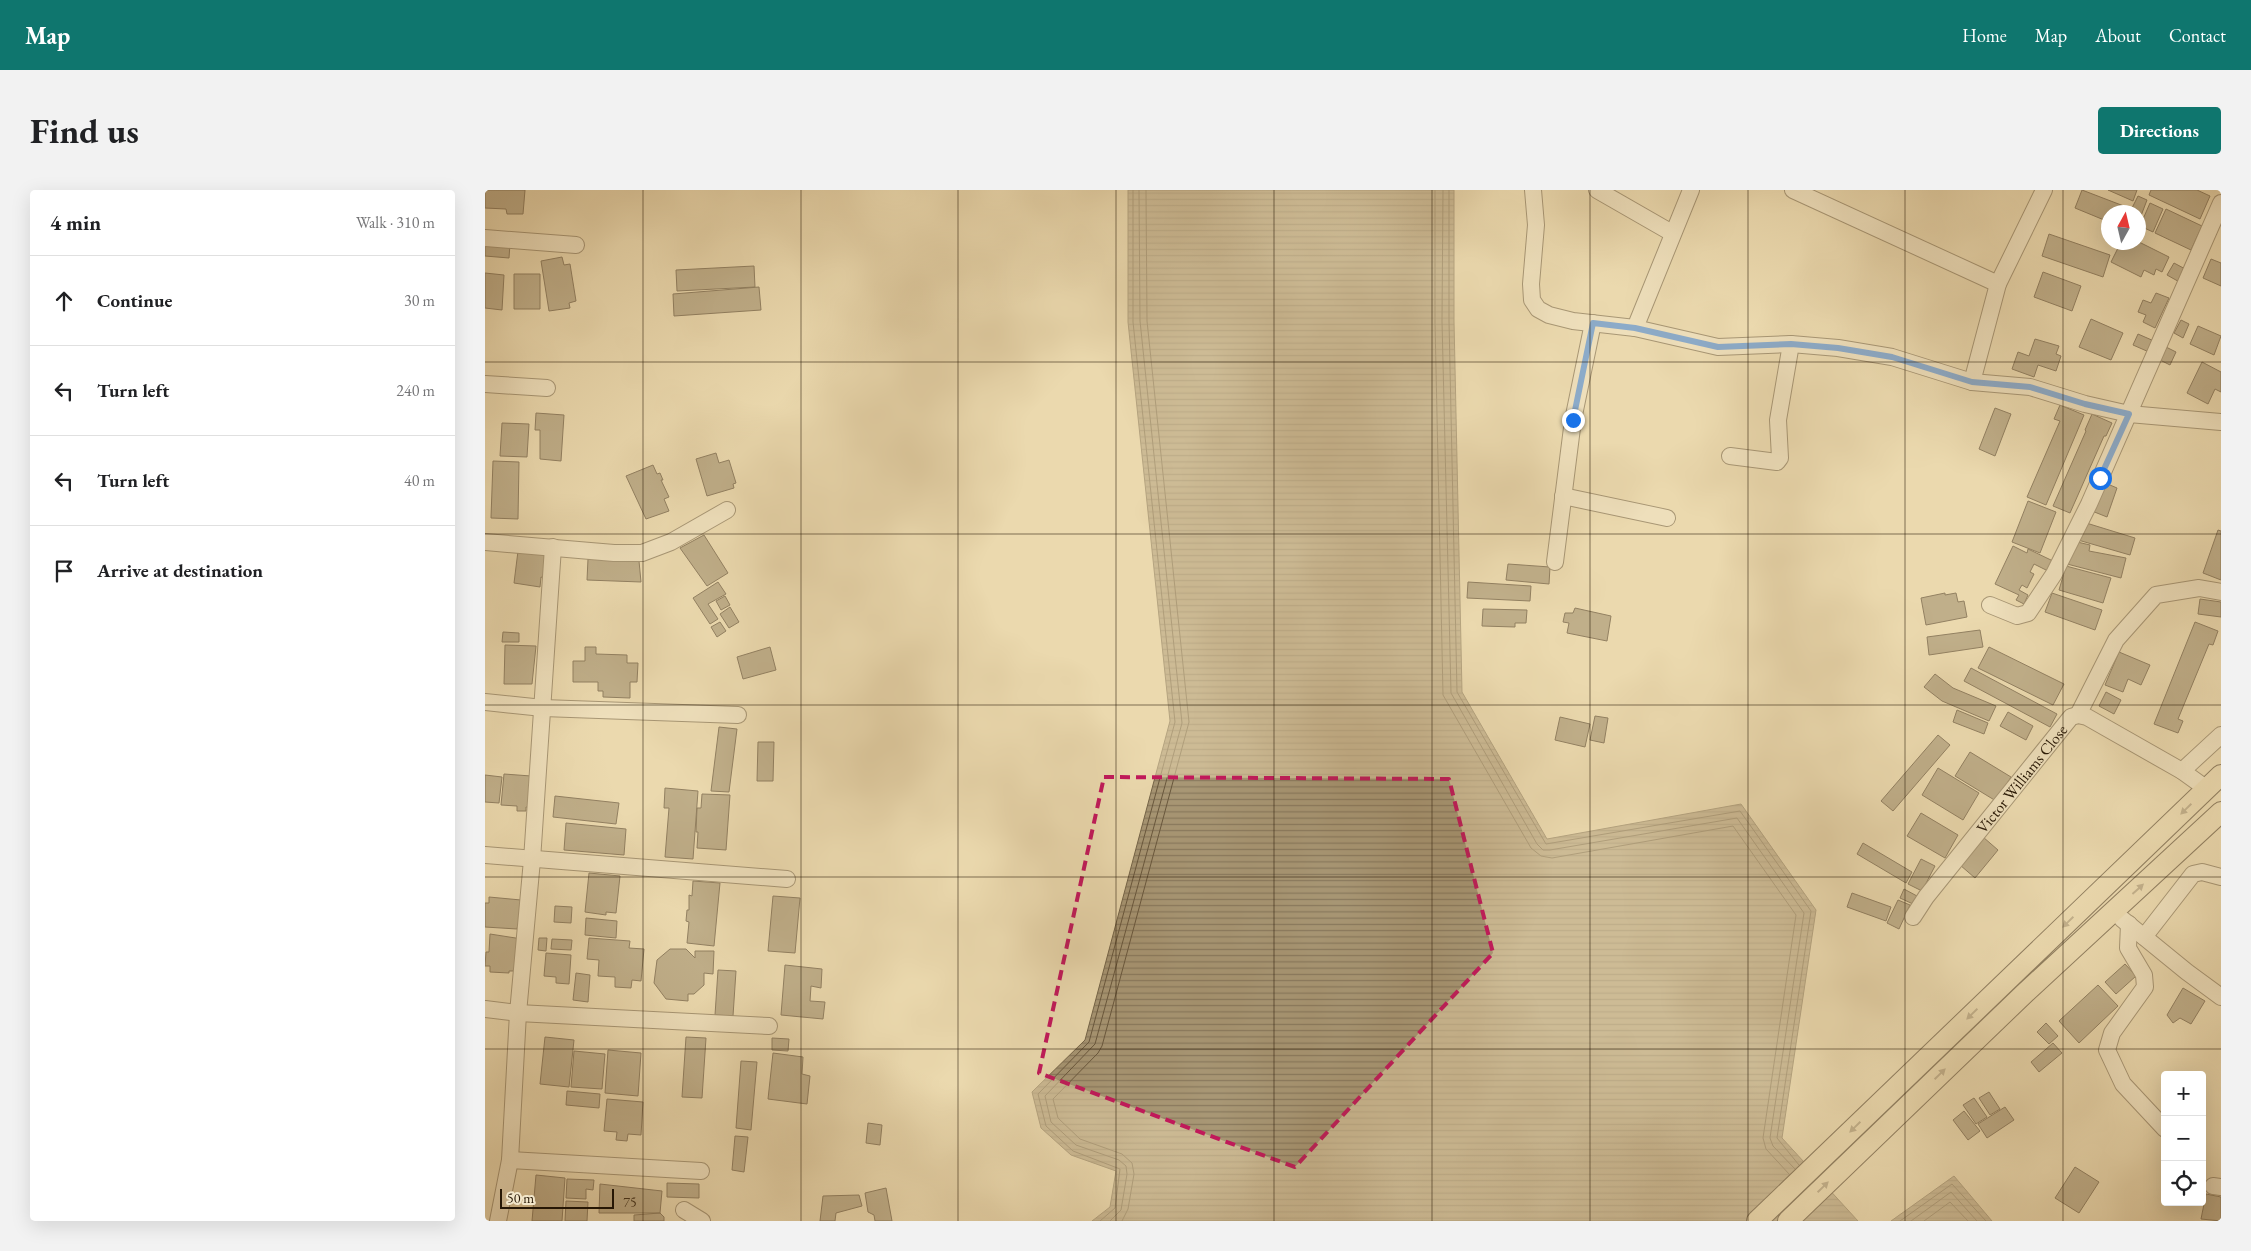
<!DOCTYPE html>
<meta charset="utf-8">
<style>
body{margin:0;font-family:"EB Garamond",serif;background:#f2f2f2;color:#202124}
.controls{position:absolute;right:15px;bottom:15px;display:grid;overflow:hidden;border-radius:5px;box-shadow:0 5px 20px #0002}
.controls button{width:45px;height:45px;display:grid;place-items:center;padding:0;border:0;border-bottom:1px solid #e0e0e0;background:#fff;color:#202124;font:25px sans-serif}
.compass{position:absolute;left:1616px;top:15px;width:45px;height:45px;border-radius:50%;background:#fff;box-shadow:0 5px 20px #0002;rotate:8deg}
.scale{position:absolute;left:15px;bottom:12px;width:114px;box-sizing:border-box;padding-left:5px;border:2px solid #271705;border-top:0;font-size:14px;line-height:18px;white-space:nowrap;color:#271705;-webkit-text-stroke:4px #f2e6ca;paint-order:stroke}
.stop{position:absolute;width:15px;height:15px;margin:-11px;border:4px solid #1a73e8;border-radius:50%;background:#fff}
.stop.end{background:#1a73e8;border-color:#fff;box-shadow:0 1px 5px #0008}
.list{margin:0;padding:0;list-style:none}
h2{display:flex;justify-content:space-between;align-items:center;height:65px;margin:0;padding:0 20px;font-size:21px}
h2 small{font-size:16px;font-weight:400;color:#757577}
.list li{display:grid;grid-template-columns:32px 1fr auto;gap:15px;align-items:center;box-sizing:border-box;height:90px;padding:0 20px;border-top:1px solid #e0e0e0}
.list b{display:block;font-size:19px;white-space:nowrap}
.list em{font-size:16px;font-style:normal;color:#757577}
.icon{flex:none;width:28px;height:28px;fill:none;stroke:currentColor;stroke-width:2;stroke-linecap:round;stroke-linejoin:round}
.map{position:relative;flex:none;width:1736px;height:1031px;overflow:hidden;border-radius:5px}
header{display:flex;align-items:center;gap:30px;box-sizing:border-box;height:70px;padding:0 25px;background:#0f766e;color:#fff}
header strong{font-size:24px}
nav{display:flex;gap:28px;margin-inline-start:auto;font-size:18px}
.intro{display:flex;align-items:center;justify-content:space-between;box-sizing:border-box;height:120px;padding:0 30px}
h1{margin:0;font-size:35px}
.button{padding:12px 22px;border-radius:5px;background:#0f766e;color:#fff;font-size:18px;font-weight:700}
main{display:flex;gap:30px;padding:0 30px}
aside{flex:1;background:#fff;border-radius:5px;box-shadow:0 5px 20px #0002}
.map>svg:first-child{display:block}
.water{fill:url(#water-rules);stroke:#746448}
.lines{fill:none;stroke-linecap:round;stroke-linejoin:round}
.shore{stroke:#68573d;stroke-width:1}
.building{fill:#8d7c5d;stroke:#271705}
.minor-casing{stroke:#58482f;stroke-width:18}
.major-casing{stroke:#271705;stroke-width:22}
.minor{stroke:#f2e6ca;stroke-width:16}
.major{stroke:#ebd9ae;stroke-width:20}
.oneway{fill:#938262}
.route{stroke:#1a73e8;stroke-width:6}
.marked{fill:none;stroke:#c2185b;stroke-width:4;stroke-dasharray:10 6;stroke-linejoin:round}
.grid{fill:none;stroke:#271705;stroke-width:1;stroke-opacity:0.55}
.labels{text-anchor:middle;stroke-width:4;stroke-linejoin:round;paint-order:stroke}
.number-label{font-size:14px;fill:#40301b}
.street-label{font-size:16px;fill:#271705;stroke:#f2e6ca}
</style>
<header>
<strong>Map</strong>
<nav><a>Home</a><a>Map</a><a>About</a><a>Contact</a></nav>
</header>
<div class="intro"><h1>Find us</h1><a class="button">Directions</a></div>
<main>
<aside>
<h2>4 min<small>Walk · 310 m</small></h2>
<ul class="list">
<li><svg class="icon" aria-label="ahead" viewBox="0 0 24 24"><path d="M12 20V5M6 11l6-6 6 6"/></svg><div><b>Continue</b></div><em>30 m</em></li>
<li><svg class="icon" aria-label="left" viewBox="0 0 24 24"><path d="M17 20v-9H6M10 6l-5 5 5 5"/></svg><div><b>Turn left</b></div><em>240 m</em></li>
<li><svg class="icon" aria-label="left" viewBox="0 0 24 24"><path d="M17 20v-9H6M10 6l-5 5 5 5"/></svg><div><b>Turn left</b></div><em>40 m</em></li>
<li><svg class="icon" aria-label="arrive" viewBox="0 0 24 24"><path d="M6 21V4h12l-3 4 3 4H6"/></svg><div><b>Arrive at destination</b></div></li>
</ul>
</aside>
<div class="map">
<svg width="1736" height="1031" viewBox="0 0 1736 1031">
<defs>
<pattern id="water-rules" width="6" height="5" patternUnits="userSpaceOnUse" patternTransform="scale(1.25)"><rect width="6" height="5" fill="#a89775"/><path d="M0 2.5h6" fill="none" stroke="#897a5e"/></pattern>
</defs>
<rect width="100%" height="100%" fill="#ebd9ae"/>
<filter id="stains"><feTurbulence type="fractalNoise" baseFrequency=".004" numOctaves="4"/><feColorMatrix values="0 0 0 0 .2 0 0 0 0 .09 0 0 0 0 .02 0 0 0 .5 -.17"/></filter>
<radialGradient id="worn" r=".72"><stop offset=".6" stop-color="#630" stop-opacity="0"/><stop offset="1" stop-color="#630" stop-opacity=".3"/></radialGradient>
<path class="water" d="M643,0H969V131L977,502L1062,649L1256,614L1331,720L1297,948L1373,1031H607L625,1017L631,981L586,965L556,938L547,902L600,850L685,531L643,132Z
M1469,986L1507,1031H1406Z"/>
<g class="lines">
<path class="shore" d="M950,0V132L958,505L1046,658L1056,666L1067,668L1248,636L1311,725L1278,948L1281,959L1304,984
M958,0L957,131L966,503L1052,654L1058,660H1065L1252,628L1319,723L1285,948L1288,956L1310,979
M964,0V131L972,502L1061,654L1255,621L1326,721L1292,948L1314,975
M615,1031L630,1018L635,979L588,961L561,936L553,904L604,852L690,532L648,132V0
M625,1031L636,1020L642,984L641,976L634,970L591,955L566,932L560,906L610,854L697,533L655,131L654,0
M637,1031L643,1019L649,984L647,973L637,964L595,949L573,928L568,909L613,863L617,856L704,532L662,131L661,0
M1415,1031L1467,994L1501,1031
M1426,1031L1466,1002L1492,1031
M1439,1031L1465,1012L1483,1031"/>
</g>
<path class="building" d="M0,0H40L38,24H22L21,19L0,18Z
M1597,0L1644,18L1642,22H1624V32L1590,18Z
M1623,0H1652L1648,11Z
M1666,0H1712L1725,6L1715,29L1664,5Z
M1653,6L1662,10L1654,31V22H1645Z
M1665,13L1678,19L1668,42L1655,36Z
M1681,19L1717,36L1706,60L1670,43Z
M1564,44L1625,65L1618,87L1557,66Z
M0,52L25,54L24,68L0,66Z
M1636,52H1654L1684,67L1677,82L1671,79L1669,85L1659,80L1656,87L1626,72Z
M77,67L79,75L85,74L91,111L84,113L85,118L64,121L56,71Z
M1726,69L1736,73V96L1718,88Z
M1689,73L1704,81L1698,94L1682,85Z
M269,76L270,97L192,101L191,80Z
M1558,82L1596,96L1587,121L1549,107Z
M0,83L19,85L17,120L0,118Z
M29,84H55V119H29Z
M274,97L276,120L189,126L188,104Z
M1671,103L1684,108L1670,138L1658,132L1661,125L1653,122L1658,110L1666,113Z
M1606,129L1638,143L1626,170L1594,157Z
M1696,130L1704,134L1698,148L1689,143Z
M1713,136L1736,146L1729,165L1705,154Z
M1653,144L1669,151L1664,162L1648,155Z
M1550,149L1574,156L1571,164L1576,166L1571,181L1553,175L1549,187L1527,179L1533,162L1544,166Z
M1681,157L1691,162L1685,175L1675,170Z
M1717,172L1736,182V202L1730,199L1723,214L1702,203Z
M1575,215L1599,225L1561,315L1542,307L1575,231L1569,229Z
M1510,218L1526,224L1510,266L1494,259Z
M51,223L79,225L76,271L55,269V240H50Z
M1607,224L1627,233L1621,246H1619L1585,323L1568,316L1601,241L1600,240Z
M17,233L44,234L42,267L15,266Z
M231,263L234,273L244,270L251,293L248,294L249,298L222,306L211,269Z
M8,271L34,272L33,329L6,328Z
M168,275L172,284L175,283L178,290H176L184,307L179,309L184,321L161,329L141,286Z
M1618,292L1632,298L1622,327L1607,321Z
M1543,311L1571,322L1555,363L1527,352Z
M1598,332L1650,348L1645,365L1593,350Z
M1733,340L1736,341V390L1718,383Z
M219,345L243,383L222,396L195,358Z
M1588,351L1605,355L1604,361L1641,368L1636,388L1582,374Z
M1528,356L1542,363L1543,359L1568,371L1563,381L1549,374L1545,382L1549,384L1542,398L1537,395L1534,400L1543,405L1539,414L1531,410L1534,405L1510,394Z
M33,361L60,364L59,388L56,387L55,397L29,393Z
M103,369L154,371L156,392L102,390Z
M1023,374L1065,377L1064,394L1021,390Z
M1581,376L1626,388L1618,413L1574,400Z
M233,392L241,404L223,414L233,429L225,434L208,408Z
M983,392L1046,396L1045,411L982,408Z
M1460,403V405L1471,403L1473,412L1479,411L1482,427L1441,435L1436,408Z
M1567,403L1617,420L1610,440L1560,422Z
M240,406L245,415L236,420L231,411Z
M1715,409L1736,412V427L1713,424Z
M245,417L254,432L244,438L235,424Z
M1090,418L1126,426L1122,451L1082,443L1084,433L1078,432L1080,423H1088Z
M998,419L1042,420L1041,433H1030V437L997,436Z
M235,432L241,441L232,447L226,437Z
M1710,432L1733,441L1728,455L1724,454L1693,529L1698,531L1693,543L1669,534Z
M1495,440L1498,457L1444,465L1442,447Z
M18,442L34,443V452H17Z
M20,455L51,456L47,494H19Z
M100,457H111V464L142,465V473H153L152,492H145V508L118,507V501H113V492H88V471H100Z
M285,457L291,480L258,489L252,467Z
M1504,457L1579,494L1568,515L1493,478Z
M1634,462L1665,475L1656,495L1643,489L1638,502L1620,495Z
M1486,478L1572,524L1565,537L1479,491Z
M1450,484L1468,498L1511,516L1504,531L1457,511L1439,497Z
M1621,502L1636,510L1629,524L1614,516Z
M1472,520L1503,533L1499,544L1468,532Z
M1523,522L1548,536L1541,550L1515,536Z
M1110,526L1123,528L1119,553L1105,550Z
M1075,527L1105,534L1100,557L1070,550Z
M234,537L252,539L244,602L226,601Z
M1453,545L1465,555L1408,621L1396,611Z
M273,552H289L288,591H272Z
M1485,562L1526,587L1511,611L1470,586Z
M1453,578L1494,603L1478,630L1437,605Z
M19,584L46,586L47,618L41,617V621H32V616L16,615Z
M0,585L17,587L14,613L0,612Z
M180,598L213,601L208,669L180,667L184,618H179Z
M217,604L245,605L241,660L212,658L213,642H211L212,618H216Z
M70,606L134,613L131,634L68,627Z
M1436,623L1473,645L1460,668L1422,646Z
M81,633L141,639L139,665L79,660Z
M1498,647L1513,660L1490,688L1475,675Z
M1378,653L1427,682L1421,693L1372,664Z
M1436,669L1450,676L1437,701L1423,694Z
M104,683L135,686L131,723L121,722V725L100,722Z
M208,691L235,693L229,756L202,753L204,732L201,731L202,720H204V705L207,706Z
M1419,699L1432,706L1428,714L1415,708Z
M1367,703L1406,717L1401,731L1362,717Z
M288,706L315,708L310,763L283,761Z
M4,707L36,710L38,734H33L32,739L0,737V713H4Z
M1413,710L1425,715L1414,739L1402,733Z
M70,716L87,717L86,733L69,732Z
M101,728L132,731L131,748L100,745Z
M5,744L37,749L31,781H24V783L5,782V776H0L1,762H4Z
M54,748H62L61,761L53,760Z
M104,748L145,751L144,758L159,759L156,791L147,790L146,798L130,797V787L113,786L114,770L102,769Z
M67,749L87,750L86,760L66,759Z
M185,759H201L210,768V761H229L228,784L219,783V795L209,804H203V811L181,809L169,793L172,770Z
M61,763L86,765L84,794L71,793V787L59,786Z
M1640,774L1651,786L1631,804L1620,792Z
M300,775L337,779L336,798L326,796L325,811L340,812L338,829L296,825Z
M233,780L251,781L248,826L230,825Z
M91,783L105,785L103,812L88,810Z
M1613,795L1633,816L1594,853L1574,831Z
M1698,798L1720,811L1706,834L1695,828L1688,833L1682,825Z
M1561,833L1573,846L1564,854L1552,842Z
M60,847L89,850L84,897L55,894Z
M201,847L221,848L217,908L197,907Z
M287,848L304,849L303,861L287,860Z
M1568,853L1577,863L1554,882L1546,872Z
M123,860L156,863L153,906L120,903Z
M89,861L120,864L117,899L86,897Z
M288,863L318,867L317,884L325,886L322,914L283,909Z
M256,871L272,872L266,940L251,938Z
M82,901L115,904L114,918L81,915Z
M1504,902L1515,919L1505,925L1494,908Z
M1489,908L1502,927L1491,934L1478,915Z
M122,909L158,912L156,945L143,944L142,951L131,950L132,942L119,941Z
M1520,917L1529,930L1502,948L1493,934Z
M1479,921L1495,941L1483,950L1468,930Z
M383,933L397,935L395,955L381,953Z
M250,946L263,947L259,982L247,980Z
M1590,977L1614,992L1594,1023L1570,1008Z
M51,985L80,988L77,1031H47Z
M82,989L109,990L108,1000L101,999V1009L81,1008Z
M182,993L214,994V1008L182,1007Z
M115,994L177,1001L175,1023H114Z
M401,998L407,1031H390L389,1025L383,1022L380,1003Z
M1721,1004L1736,1007V1031L1716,1029Z
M374,1005L377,1016L351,1023L350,1031H335L338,1006Z
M81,1011L103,1012L102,1031H80Z
M175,1023L179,1027V1031H149V1025Z"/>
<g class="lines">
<defs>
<g id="minor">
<path d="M1048,0L1051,35L1046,94L1047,110L1053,119L1064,125L1088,131L1150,138L1233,157L1306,154L1353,158L1407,167L1487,192L1545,197L1600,214L1644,224L1736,232"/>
<path d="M1112,0L1187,43"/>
<path d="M1308,0L1513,94"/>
<path d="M0,48L91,55"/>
<path d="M1150,138L1206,0"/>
<path d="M1487,192L1513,94L1559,0"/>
<path d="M0,194L62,198"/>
<path d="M1245,266L1292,272L1295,268L1293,230L1306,154"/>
<path d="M1078,306L1182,328"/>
<path d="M0,352L129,363H157L186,352L242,320"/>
<path d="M1070,372L1088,230L1108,133"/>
<path d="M1505,415L1532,426L1543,423L1569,384L1604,314L1736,13"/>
<path d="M0,512L58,518L253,525"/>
<path d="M1593,525L1631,450L1671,405L1714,398L1736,402"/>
<path d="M1697,581L1736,545"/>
<path d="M0,665L302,689"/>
<path id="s1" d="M1428,727L1441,707L1586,527L1593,525L1602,527L1697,581L1722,599"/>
<path d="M1637,729L1702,782L1736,807"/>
<path d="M1644,734L1643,758L1659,785L1660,797L1627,843L1622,860L1638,894L1680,939"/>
<path d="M1659,747L1708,684L1717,682L1736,687"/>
<path d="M0,819L33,823L284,836"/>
<path d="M25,970L216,981"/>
<path d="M1728,996L1736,997"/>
<path d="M199,1020L217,1031"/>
<path d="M13,1031L25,970L33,823L47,670L68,357"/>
</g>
<path id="major" d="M1272,1031L1736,585
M1303,1031L1540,803L1736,622"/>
</defs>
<use href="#minor" class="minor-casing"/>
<use href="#major" class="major-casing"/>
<use href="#minor" class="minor"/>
<use href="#major" class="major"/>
</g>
<defs><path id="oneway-solid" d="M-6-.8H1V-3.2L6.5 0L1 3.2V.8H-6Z" transform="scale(1.25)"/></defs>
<g class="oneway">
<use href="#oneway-solid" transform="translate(1701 619) rotate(136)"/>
<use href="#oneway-solid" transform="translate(1653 699) rotate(-42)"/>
<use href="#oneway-solid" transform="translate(1583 732) rotate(136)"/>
<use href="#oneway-solid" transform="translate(1487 824) rotate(136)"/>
<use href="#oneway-solid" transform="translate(1455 884) rotate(-44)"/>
<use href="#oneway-solid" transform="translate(1370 937) rotate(136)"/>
<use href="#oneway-solid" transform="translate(1338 997) rotate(-44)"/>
</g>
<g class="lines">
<path class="route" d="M1088,230L1108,133L1150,138L1233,157L1306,154L1353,158L1407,167L1487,192L1545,197L1600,214L1644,224L1615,288"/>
</g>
<path d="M0 0H1736V1031H0ZM619,587L964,589L1008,763L810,977L554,883Z" fill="#ebd9ae" fill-opacity=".55" fill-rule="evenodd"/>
<path class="marked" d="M619,587L964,589L1008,763L810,977L554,883Z"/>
<path class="grid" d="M158,0V1031M316,0V1031M473,0V1031M631,0V1031M789,0V1031M947,0V1031M1105,0V1031M1263,0V1031M1420,0V1031M1578,0V1031M0,172H1736M0,344H1736M0,515H1736M0,687H1736M0,859H1736"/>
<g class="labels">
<g class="number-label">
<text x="145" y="1017">75</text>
</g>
<g class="street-label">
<text dy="6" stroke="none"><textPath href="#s1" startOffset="176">Victor Williams Close</textPath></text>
</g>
</g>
<rect width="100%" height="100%" filter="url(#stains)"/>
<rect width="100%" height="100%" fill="url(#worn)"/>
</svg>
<div class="controls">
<button>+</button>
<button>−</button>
<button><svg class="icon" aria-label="locate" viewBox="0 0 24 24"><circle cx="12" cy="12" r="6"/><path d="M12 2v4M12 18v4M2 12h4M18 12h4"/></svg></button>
</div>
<svg class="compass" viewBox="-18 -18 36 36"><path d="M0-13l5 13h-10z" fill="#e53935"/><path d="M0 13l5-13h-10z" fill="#757577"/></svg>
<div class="scale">50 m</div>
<div class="stop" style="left:1615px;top:288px"></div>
<div class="stop end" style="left:1088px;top:230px"></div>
</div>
</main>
